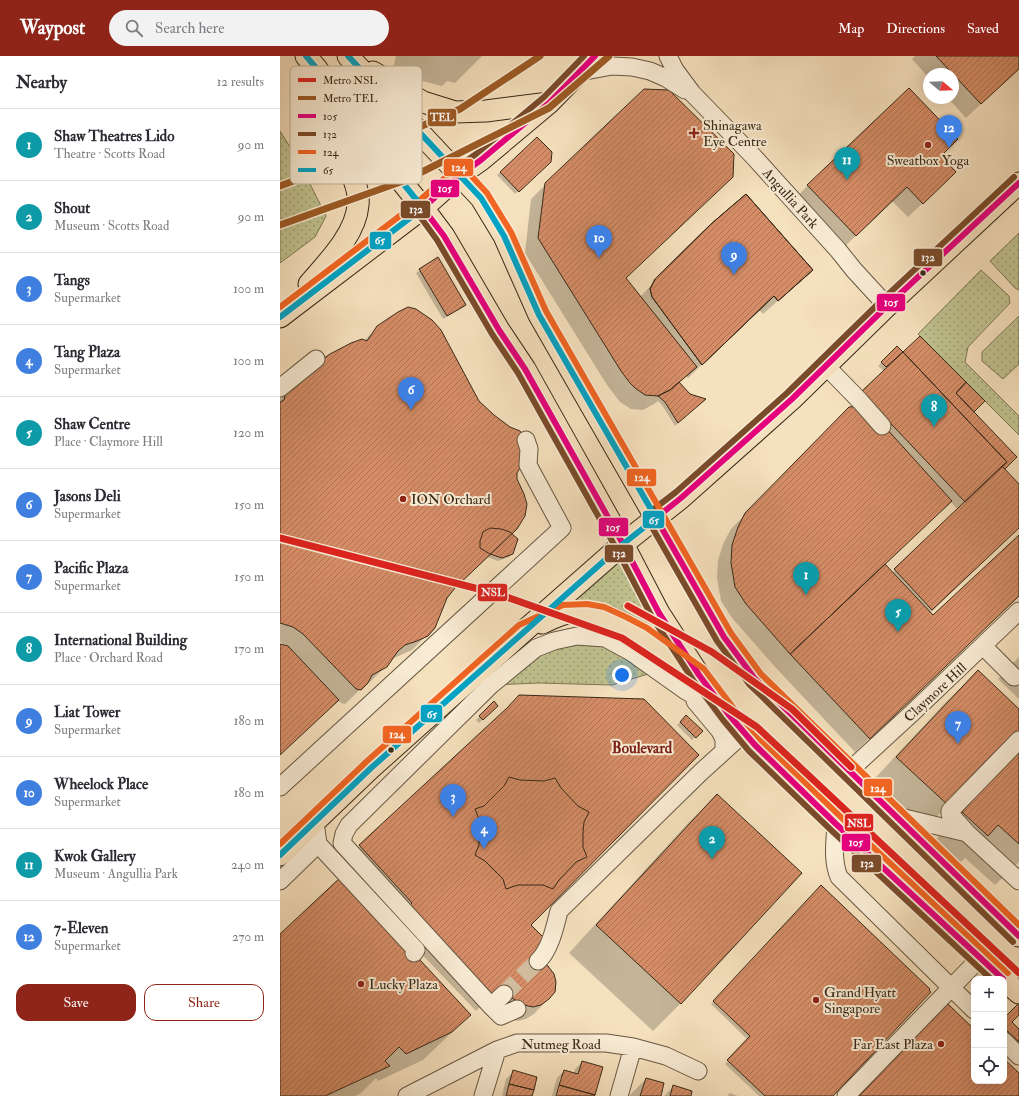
<!DOCTYPE html>
<meta charset="utf-8">
<style>
body{margin:0;font-family:"IM FELL Double Pica",serif;background:#f2f2f3;color:#2b2b33}
.controls{position:absolute;right:12px;bottom:12px;display:grid;overflow:hidden;border-radius:8px;box-shadow:0 4px 16px #0002}
.controls button{width:36px;height:36px;display:grid;place-items:center;padding:0;border:0;border-bottom:1px solid #e1e1e2;background:#fff;color:#2b2b33;font:20px sans-serif}
.compass{position:absolute;left:643px;top:12px;width:36px;height:36px;border-radius:50%;background:#fff;box-shadow:0 4px 16px #0002;rotate:109deg}
.you{position:absolute;left:342px;top:619px;width:14px;height:14px;margin:-10px;border:3px solid #fff;border-radius:50%;background:#1a73e8;box-shadow:0 0 0 6px #1a73e833}
.badge{display:grid;place-items:center;width:26px;height:26px;border-radius:50%;background:#8f2418;color:#fff;font-size:13px;font-weight:700}
.pin{position:absolute;translate:-50% -33px;filter:drop-shadow(0 1px 2px #0008)}
.pin::after{content:'';position:absolute;top:21px;width:14px;height:12px;background:inherit;clip-path:polygon(0 0,100% 0,50% 100%)}
.list{margin:0;padding:0;list-style:none}
h2{display:flex;justify-content:space-between;align-items:center;height:52px;margin:0;padding:0 16px;font-size:17px}
h2 small{font-size:13px;font-weight:400;color:#7c7c81}
.list li{display:grid;grid-template-columns:26px 1fr auto;gap:12px;align-items:center;box-sizing:border-box;height:72px;padding:0 16px;border-top:1px solid #e1e1e2}
.list b{display:block;font-size:15px;white-space:nowrap}
.list p{margin:0;font-size:13px;white-space:nowrap;color:#7c7c81}
.list em{font-size:13px;font-style:normal;color:#7c7c81}
.actions{display:flex;gap:8px;padding:12px 16px}
.actions a{flex:1;padding:9px 0;border:1px solid #8f2418;border-radius:12px;text-align:center;font-size:14px;color:#8f2418}
.actions .main{background:#8f2418;color:#fff}
.icon{flex:none;width:22px;height:22px;fill:none;stroke:currentColor;stroke-width:2;stroke-linecap:round;stroke-linejoin:round}
.map{position:relative;flex:none;width:739px;height:1040px;overflow:hidden}
header{display:flex;align-items:center;gap:24px;box-sizing:border-box;height:56px;padding:0 20px;background:#8f2418;color:#fff}
header strong{font-size:19px}
nav{display:flex;gap:22px;margin-inline-start:auto;font-size:14px}
.search{width:280px;height:36px;background:#f2f2f3;display:flex;align-items:center;gap:10px;box-sizing:border-box;padding:0 14px;border-radius:22px;color:#7c7c81;font-size:15px}
main{display:flex}
aside{flex:1;background:#fff}
.map>svg:first-child{display:block}
.grass{fill:url(#grass-dots);stroke:#7c7654}
.shadow{fill:#0003;fill-rule:evenodd}
.building{fill:url(#building-hatch);stroke:#372918}
.lines{fill:none;stroke-linecap:round;stroke-linejoin:round}
.minor-tunnel{stroke:#d0bc9d;stroke-width:17;stroke-dasharray:17 8;stroke-linecap:butt}
.minor-casing{stroke:#675742;stroke-width:19}
.major-casing{stroke:#372918;stroke-width:23}
.minor{stroke:#f9ecd5;stroke-width:17}
.major{stroke:#f6e1be;stroke-width:21}
.bus-1-casing{stroke:#f9ecd5;stroke-width:9}
.bus-2-casing{stroke:#f9ecd5;stroke-width:9}
.bus-3-casing{stroke:#f9ecd5;stroke-width:9}
.bus-4-casing{stroke:#f9ecd5;stroke-width:9}
.bus-1{stroke:#e5007d;stroke-width:6}
.bus-2{stroke:#7a4b2a;stroke-width:6}
.bus-3{stroke:#f26522;stroke-width:6}
.bus-4{stroke:#03a3c5;stroke-width:6}
.metro-1-casing{stroke:#f9ecd5;stroke-width:10}
.metro-2-casing{stroke:#f9ecd5;stroke-width:10}
.metro-1{stroke:#dc241f;stroke-width:7}
.metro-2{stroke:#9d5b25;stroke-width:7}
.poi-dot{fill:#8f2418;stroke:#f9ecd5;stroke-width:1.5}
.bus-dot{fill:#372918;stroke:#f9ecd5;stroke-width:1.5}
.labels{text-anchor:middle;stroke-width:4;stroke-linejoin:round;paint-order:stroke}
.poi-label{font-size:14px;fill:#372918;stroke:#f9ecd5;text-anchor:start}
.street-label{font-size:14px;fill:#372918;stroke:#f9ecd5}
.neighbourhood-label{font-size:15px;font-weight:bold;fill:#7a1f14;stroke:#f9ecd5}
.key{fill:#f9ecd5;stroke:#bfb29c;stroke-width:1}
.key-label{font-size:11px;fill:#372918}
.line-badge{stroke:#f9ecd5;stroke-width:1.5}
.badge-label{font-size:11px;text-anchor:middle;font-weight:bold;fill:#fff}
</style>
<header>
<strong>Waypost</strong>
<div class="search"><svg class="icon" aria-label="search" viewBox="0 0 24 24"><circle cx="10" cy="10" r="6"/><path d="M15 15l6 6"/></svg>Search here</div>
<nav><a>Map</a><a>Directions</a><a>Saved</a></nav>
</header>
<main>
<aside>
<h2>Nearby<small>12 results</small></h2>
<ul class="list">
<li><span class="badge" style="background:#0f9aa8">1</span><div><b>Shaw Theatres Lido</b><p>Theatre · Scotts Road</p></div><em>90 m</em></li>
<li><span class="badge" style="background:#0f9aa8">2</span><div><b>Shout</b><p>Museum · Scotts Road</p></div><em>90 m</em></li>
<li><span class="badge" style="background:#3f7fe0">3</span><div><b>Tangs</b><p>Supermarket</p></div><em>100 m</em></li>
<li><span class="badge" style="background:#3f7fe0">4</span><div><b>Tang Plaza</b><p>Supermarket</p></div><em>100 m</em></li>
<li><span class="badge" style="background:#0f9aa8">5</span><div><b>Shaw Centre</b><p>Place · Claymore Hill</p></div><em>120 m</em></li>
<li><span class="badge" style="background:#3f7fe0">6</span><div><b>Jasons Deli</b><p>Supermarket</p></div><em>150 m</em></li>
<li><span class="badge" style="background:#3f7fe0">7</span><div><b>Pacific Plaza</b><p>Supermarket</p></div><em>150 m</em></li>
<li><span class="badge" style="background:#0f9aa8">8</span><div><b>International Building</b><p>Place · Orchard Road</p></div><em>170 m</em></li>
<li><span class="badge" style="background:#3f7fe0">9</span><div><b>Liat Tower</b><p>Supermarket</p></div><em>180 m</em></li>
<li><span class="badge" style="background:#3f7fe0">10</span><div><b>Wheelock Place</b><p>Supermarket</p></div><em>180 m</em></li>
<li><span class="badge" style="background:#0f9aa8">11</span><div><b>Kwok Gallery</b><p>Museum · Angullia Park</p></div><em>240 m</em></li>
<li><span class="badge" style="background:#3f7fe0">12</span><div><b>7-Eleven</b><p>Supermarket</p></div><em>270 m</em></li>
</ul>
<div class="actions"><a class="main">Save</a><a>Share</a></div>
</aside>
<div class="map">
<svg width="739" height="1040" viewBox="0 0 739 1040">
<defs>
<pattern id="grass-dots" width="8" height="8" patternUnits="userSpaceOnUse"><rect width="8" height="8" fill="#c0c28f"/><path d="M2 2h.1M6 6h.1" fill="none" stroke="#9d9e74" stroke-width="1.8" stroke-linecap="round"/></pattern>
<pattern id="building-hatch" width="6" height="6" patternUnits="userSpaceOnUse"><rect width="6" height="6" fill="#d58d67"/><path d="M-1 1l2-2M0 6l6-6M5 7l2-2" fill="none" stroke="#ae7354"/></pattern>
</defs>
<rect width="100%" height="100%" fill="#f6e1be"/>
<filter id="stains"><feTurbulence type="fractalNoise" baseFrequency=".005" numOctaves="4"/><feColorMatrix values="0 0 0 0 .2 0 0 0 0 .09 0 0 0 0 .02 0 0 0 .5 -.17"/></filter>
<radialGradient id="worn" r=".72"><stop offset=".6" stop-color="#630" stop-opacity="0"/><stop offset="1" stop-color="#630" stop-opacity=".3"/></radialGradient>
<path class="grass" d="M0,75L17,102L46,160L35,181L0,207Z
M739,177V234L735,232L710,205Z
M701,214L729,240L730,247L688,291L685,306L739,360V379L638,278Z
M739,260V308L723,323L702,305V296Z
M343,488L419,619L323,559L244,575Z
M325,582L378,615L332,629L259,627L211,629L256,592Z"/>
<path class="shadow" d="M116,0H202L175,27L167,25L162,30L122,20L123,14L113,12Z
M635,0H739V12L686,62L668,42H673V18H649V22L632,3Z
M257,83L267,109L235,138L217,119Z
M659,100L660,131L628,161L612,145L561,194L514,144L528,129Z
M452,121L345,222L360,241L376,224L531,214L517,228L483,258L479,254L408,322L406,320L399,327L410,339L424,343L395,370L382,349L378,345L374,348L363,354L351,353L340,346L327,329L245,197L251,143L266,128Z
M140,214L185,249L182,252L163,263L136,217Z
M98,271L236,416L231,477L232,498L229,501L218,505L207,501L173,533L166,542L147,579L132,594L121,599L111,603L106,610L91,625L86,628L65,648L61,647L58,644L0,699V589L7,591L0,586V342L14,328L84,285Z
M617,291L692,356L735,401L723,413L739,429V472L650,557L653,560L739,480V540L575,696L496,612L452,562L441,545L437,522L438,504L444,486L451,473L555,366L581,350L604,315L598,310ZM670,445L678,454L612,517L604,508Z
M739,601V643L718,623Z
M698,615L739,654V674L668,749L635,783L584,734L664,648Z
M214,647L217,650L199,667L196,664Z
M406,660L421,675L412,684L397,669Z
M219,662L250,869L268,943L254,958L246,963L238,965L229,963L203,948L196,955L113,868L119,862L65,804Z
M739,693V806L715,829L685,802L674,812L650,790Z
M437,739L401,947L373,975L289,897L409,766Z
M541,830L552,1040H479L445,1008L468,984L431,948Z
M0,879L190,959L143,1004L98,1025L96,1022L81,1037L75,1040H0Z
M739,947V958L731,966L739,974V1007L724,993V963Z
M302,1006L313,1040H277L282,1022H280L275,1040H272L277,1022L284,1015L294,1017L295,1013Z
M233,1016L251,1040H222L226,1023Z
M366,1023L380,1040H349Z
M393,1031L410,1040H384Z
M450,1037L458,1040H447Z"/>
<path class="building" d="M656,0H739V13L701,48Z
M629,32L678,83L661,100L676,116L643,148L627,131L576,180L527,129Z
M364,33L389,34L454,98L453,121L346,222L417,311L390,334L378,340L365,339L355,332L350,327L341,315L258,182L265,127Z
M257,81L272,96L271,106L239,136L220,116Z
M466,138L533,214L498,245L494,240L422,309L372,241L370,233L375,223L431,168Z
M466,138L533,214L498,245L494,240L422,309L372,241L370,233L375,223L431,168Z
M158,201L186,249L167,260L139,213Z
M128,251L136,253L152,264L161,274L199,345L214,359L230,371L240,375L246,384L240,412L237,417V423L244,438L247,448L245,460L237,473L175,532L167,542L155,572L148,580L137,585L125,589L118,595L107,611L92,619L88,627L81,634L76,633L23,578L13,571L0,567V346L4,344L5,339L14,327L27,314L50,298L71,287L82,283L87,285L97,270L118,256Z
M640,280L686,326L676,337L737,401L725,413L722,410L727,406L623,296Z
M617,290L623,296L606,311L601,306Z
M623,296L727,406L685,446L581,336Z
M399,326L410,338L426,343L398,367L385,346L378,340L390,334Z
M686,326L705,345L694,356L676,337Z
M579,350L605,371L672,445L510,598L466,548L455,531L451,507L452,489L458,471L465,457L569,351Z
M722,410L739,428V472L652,554L614,513Z
M210,472L221,473L230,476L238,483L233,498L222,502L210,498L200,492V485L203,476Z
M739,479V540L590,683L510,598L605,508L653,559Z
M0,588L8,590L59,644L0,699Z
M698,614L739,653V675L669,750L616,701Z
M239,639L364,643L419,699L251,869L268,886L261,905L268,910L274,918L276,926L275,936L269,943L261,949L253,951L244,949L218,934L211,941L126,853L132,847L79,789L227,652Z
M214,645L218,650L203,664L199,660Z
M406,659L423,675L416,682L400,666Z
M739,694V788L718,769L708,780L682,756Z
M229,721L240,724L264,725L275,722L281,732L298,750L309,756L304,766L303,776V791L307,801L296,806L279,824L273,833L263,829H238L226,833L223,823L205,805L195,799L199,789V763L195,753L204,750L224,730Z
M437,738L522,817L401,948L316,869Z
M62,820L191,959L172,976L126,998L119,991L105,1005L110,1010L45,1040H0V878Z
M541,829L650,933L649,934L651,936L553,1040H485L447,1004L470,980L433,945Z
M739,947V959L732,966L739,973V986L724,972V962Z
M668,948L694,973V1025H724V1003L739,1017V1040H579Z
M302,1005L323,1011L315,1039L279,1029L284,1014L298,1018Z
M233,1014L257,1021L254,1034L229,1028Z
M366,1022L384,1027L381,1040H360Z
M229,1028L254,1034L252,1040H226Z
M279,1029L315,1039L314,1040H276Z
M393,1029L412,1035L411,1040H390Z"/>
<g class="lines">
<path class="minor-tunnel" d="M224,938L258,905"/>
<defs>
<path id="minor" d="M388,0L395,14L412,37L473,100L558,194L574,214L607,250
M300,12V16L332,10L352,11L370,15L386,22L405,34
M546,310L580,345L602,370
M0,332L36,303
M703,590L734,621
M415,645L440,675L444,683V694
M569,715L631,658L739,555
M0,731L282,472L248,409L249,393L246,384
M616,760L687,777L739,825
M35,766L38,788L136,894L134,897
M556,768C555,786 552,804 559,821L694,954
M687,777L670,758V755L739,684
M0,825L38,788
M258,905C270,894 275,871 279,855L420,717L464,677
M211,950L224,938
M237,953L221,960L211,950L62,787L64,778L69,769L211,629L256,592L274,585L297,580L325,582L351,596L406,635L447,658
M724,985L739,1000
M127,1040L217,994L237,987H326L353,991L386,1000L418,1015
M203,1040L217,994
M339,1040L353,991
M566,1040L700,902"/>
<path id="major" d="M26,0L37,13L78,77L118,121L143,152L164,180L219,274L245,313L343,488L379,557L419,619L449,659L475,689L556,768L723,923
M68,0L201,142L224,180L259,259L444,581L475,623L739,880
M93,16L143,46L175,56L206,55L269,47
M29,228C47,207 76,178 78,149C79,140 77,132 74,124L39,64L35,48L37,13
M0,261L143,152L180,119L201,104L269,47L315,0
M262,567C269,564 276,560 284,558C288,556 292,557 296,556C336,553 380,591 410,613
M0,799L91,712L244,575L343,488L401,442L512,343L607,250L739,127
M724,924L739,937"/>
</defs>
<use href="#minor" class="minor-casing"/>
<use href="#major" class="major-casing"/>
<use href="#minor" class="minor"/>
<use href="#major" class="major"/>
<defs>
<path id="bus-1" d="M315,0L269,47L201,104L180,119L143,152L164,180L219,274L245,313L343,488L379,557L419,619L449,659L475,689L556,768L723,923
M739,127L607,250L512,343L401,442L376,462L444,581L475,623L739,880"/>
<path id="bus-2" d="M304,0L264,41L196,98L175,113L138,146L135,151L136,155L157,184L212,278L238,317L336,492L372,561L413,624L443,664L469,695L551,774L711,923
M733,886L469,628L437,585L369,466L368,461L370,456L396,436L507,337L602,244L734,121"/>
<path id="bus-3" d="M0,251L138,146L175,113L180,111L185,113L207,137L231,176L266,255L451,577L481,618L739,869
M0,788L86,706L239,569L283,549L307,548L324,551L346,561L367,572L424,613L455,654L481,684L562,762L728,917"/>
<path id="bus-4" d="M0,261L143,152L118,121L78,77L37,13L26,0
M0,799L91,712L343,488L376,462L259,259L224,180L201,142L68,0"/>
</defs>
<use href="#bus-1" class="bus-1-casing"/>
<use href="#bus-2" class="bus-2-casing"/>
<use href="#bus-3" class="bus-3-casing"/>
<use href="#bus-4" class="bus-4-casing"/>
<use href="#bus-1" class="bus-1"/>
<use href="#bus-2" class="bus-2"/>
<use href="#bus-3" class="bus-3"/>
<use href="#bus-4" class="bus-4"/>
<defs>
<path id="metro-1" d="M0,482L218,538L342,582L477,671L739,917
M348,550L432,596L512,653L571,711"/>
<path id="metro-2" d="M0,130L43,114L180,53L260,0
M0,169L126,124L269,52L329,0"/>
</defs>
<use href="#metro-1" class="metro-1-casing"/>
<use href="#metro-2" class="metro-2-casing"/>
<use href="#metro-1" class="metro-1"/>
<use href="#metro-2" class="metro-2"/>
</g>
<g class="poi-dot">
<path d="M412 71h4v4h4v4h-4v4h-4v-4h-4v-4h4z"/>
<circle cx="648" cy="89" r="4"/>
<circle cx="123" cy="443" r="4"/>
<circle cx="81" cy="928" r="4"/>
<circle cx="536" cy="944" r="4"/>
<circle cx="661" cy="988" r="4"/>
</g>
<g class="bus-dot">
<circle cx="643" cy="217" r="3.5"/>
<circle cx="111" cy="694" r="3.5"/>
</g>
<g class="labels">
<g class="poi-label">
<text x="423" y="74">Shinagawa<tspan x="423" dy="16">Eye Centre</tspan></text>
<text x="648" y="109" text-anchor="middle">Sweatbox Yoga</text>
<text x="131" y="448">ION Orchard</text>
<text x="89" y="933">Lucky Plaza</text>
<text x="544" y="941">Grand Hyatt<tspan x="544" dy="16">Singapore</tspan></text>
<text x="653" y="993" text-anchor="end">Far East Plaza</text>
</g>
<g class="street-label">
<text transform="translate(511 142) rotate(48)" y="5">Angullia Park</text>
<text transform="translate(655 636) rotate(-43)" y="5">Claymore Hill</text>
<text x="281" y="993">Nutmeg Road</text>
</g>
<g class="neighbourhood-label">
<text x="362" y="697">Boulevard</text>
</g>
</g>
<rect x="10" y="10" width="132" height="118" rx="6" class="key"/>
<rect x="18" y="22" width="18" height="4" fill="#dc241f"/>
<rect x="18" y="40" width="18" height="4" fill="#9d5b25"/>
<rect x="18" y="58" width="18" height="4" fill="#e5007d"/>
<rect x="18" y="76" width="18" height="4" fill="#7a4b2a"/>
<rect x="18" y="94" width="18" height="4" fill="#f26522"/>
<rect x="18" y="112" width="18" height="4" fill="#03a3c5"/>
<g class="key-label">
<text x="43" y="28">Metro NSL</text>
<text x="43" y="46">Metro TEL</text>
<text x="43" y="64">105</text>
<text x="43" y="82">132</text>
<text x="43" y="100">124</text>
<text x="43" y="118">65</text>
</g>
<g class="line-badge">
<rect x="147" y="52" width="30" height="19" rx="4" fill="#9d5b25"/>
<rect x="163" y="102" width="31" height="19" rx="4" fill="#f26522"/>
<rect x="150" y="123" width="30" height="19" rx="4" fill="#e5007d"/>
<rect x="120" y="144" width="31" height="19" rx="4" fill="#7a4b2a"/>
<rect x="89" y="175" width="23" height="19" rx="4" fill="#03a3c5"/>
<rect x="633" y="192" width="30" height="19" rx="4" fill="#7a4b2a"/>
<rect x="596" y="237" width="30" height="19" rx="4" fill="#e5007d"/>
<rect x="346" y="412" width="31" height="19" rx="4" fill="#f26522"/>
<rect x="362" y="454" width="23" height="19" rx="4" fill="#03a3c5"/>
<rect x="318" y="461" width="31" height="20" rx="4" fill="#e5007d"/>
<rect x="324" y="488" width="30" height="19" rx="4" fill="#7a4b2a"/>
<rect x="197" y="527" width="31" height="19" rx="4" fill="#dc241f"/>
<rect x="140" y="648" width="23" height="19" rx="4" fill="#03a3c5"/>
<rect x="102" y="669" width="30" height="19" rx="4" fill="#f26522"/>
<rect x="583" y="722" width="30" height="19" rx="4" fill="#f26522"/>
<rect x="564" y="757" width="30" height="19" rx="4" fill="#dc241f"/>
<rect x="561" y="777" width="30" height="19" rx="4" fill="#e5007d"/>
<rect x="571" y="798" width="31" height="19" rx="4" fill="#7a4b2a"/>
</g>
<g class="badge-label">
<text x="162" y="65">TEL</text>
<text x="179" y="115">124</text>
<text x="165" y="136">105</text>
<text x="136" y="157">132</text>
<text x="100" y="188">65</text>
<text x="648" y="205">132</text>
<text x="611" y="250">105</text>
<text x="362" y="425">124</text>
<text x="374" y="468">65</text>
<text x="333" y="475">105</text>
<text x="339" y="501">132</text>
<text x="213" y="540">NSL</text>
<text x="152" y="662">65</text>
<text x="117" y="682">124</text>
<text x="598" y="736">124</text>
<text x="579" y="771">NSL</text>
<text x="576" y="790">105</text>
<text x="587" y="811">132</text>
</g>
<rect width="100%" height="100%" filter="url(#stains)"/>
<rect width="100%" height="100%" fill="url(#worn)"/>
</svg>
<div class="controls">
<button>+</button>
<button>−</button>
<button><svg class="icon" aria-label="locate" viewBox="0 0 24 24"><circle cx="12" cy="12" r="6"/><path d="M12 2v4M12 18v4M2 12h4M18 12h4"/></svg></button>
</div>
<svg class="compass" viewBox="-18 -18 36 36"><path d="M0-13l5 13h-10z" fill="#e53935"/><path d="M0 13l5-13h-10z" fill="#7c7c81"/></svg>
<div class="you"></div>
<div class="pin badge" style="left:526px;top:539px;background:#0f9aa8">1</div>
<div class="pin badge" style="left:432px;top:803px;background:#0f9aa8">2</div>
<div class="pin badge" style="left:173px;top:761px;background:#3f7fe0">3</div>
<div class="pin badge" style="left:204px;top:793px;background:#3f7fe0">4</div>
<div class="pin badge" style="left:618px;top:576px;background:#0f9aa8">5</div>
<div class="pin badge" style="left:131px;top:354px;background:#3f7fe0">6</div>
<div class="pin badge" style="left:678px;top:688px;background:#3f7fe0">7</div>
<div class="pin badge" style="left:654px;top:371px;background:#0f9aa8">8</div>
<div class="pin badge" style="left:454px;top:219px;background:#3f7fe0">9</div>
<div class="pin badge" style="left:319px;top:202px;background:#3f7fe0">10</div>
<div class="pin badge" style="left:567px;top:124px;background:#0f9aa8">11</div>
<div class="pin badge" style="left:669px;top:92px;background:#3f7fe0">12</div>
</div>
</main>
